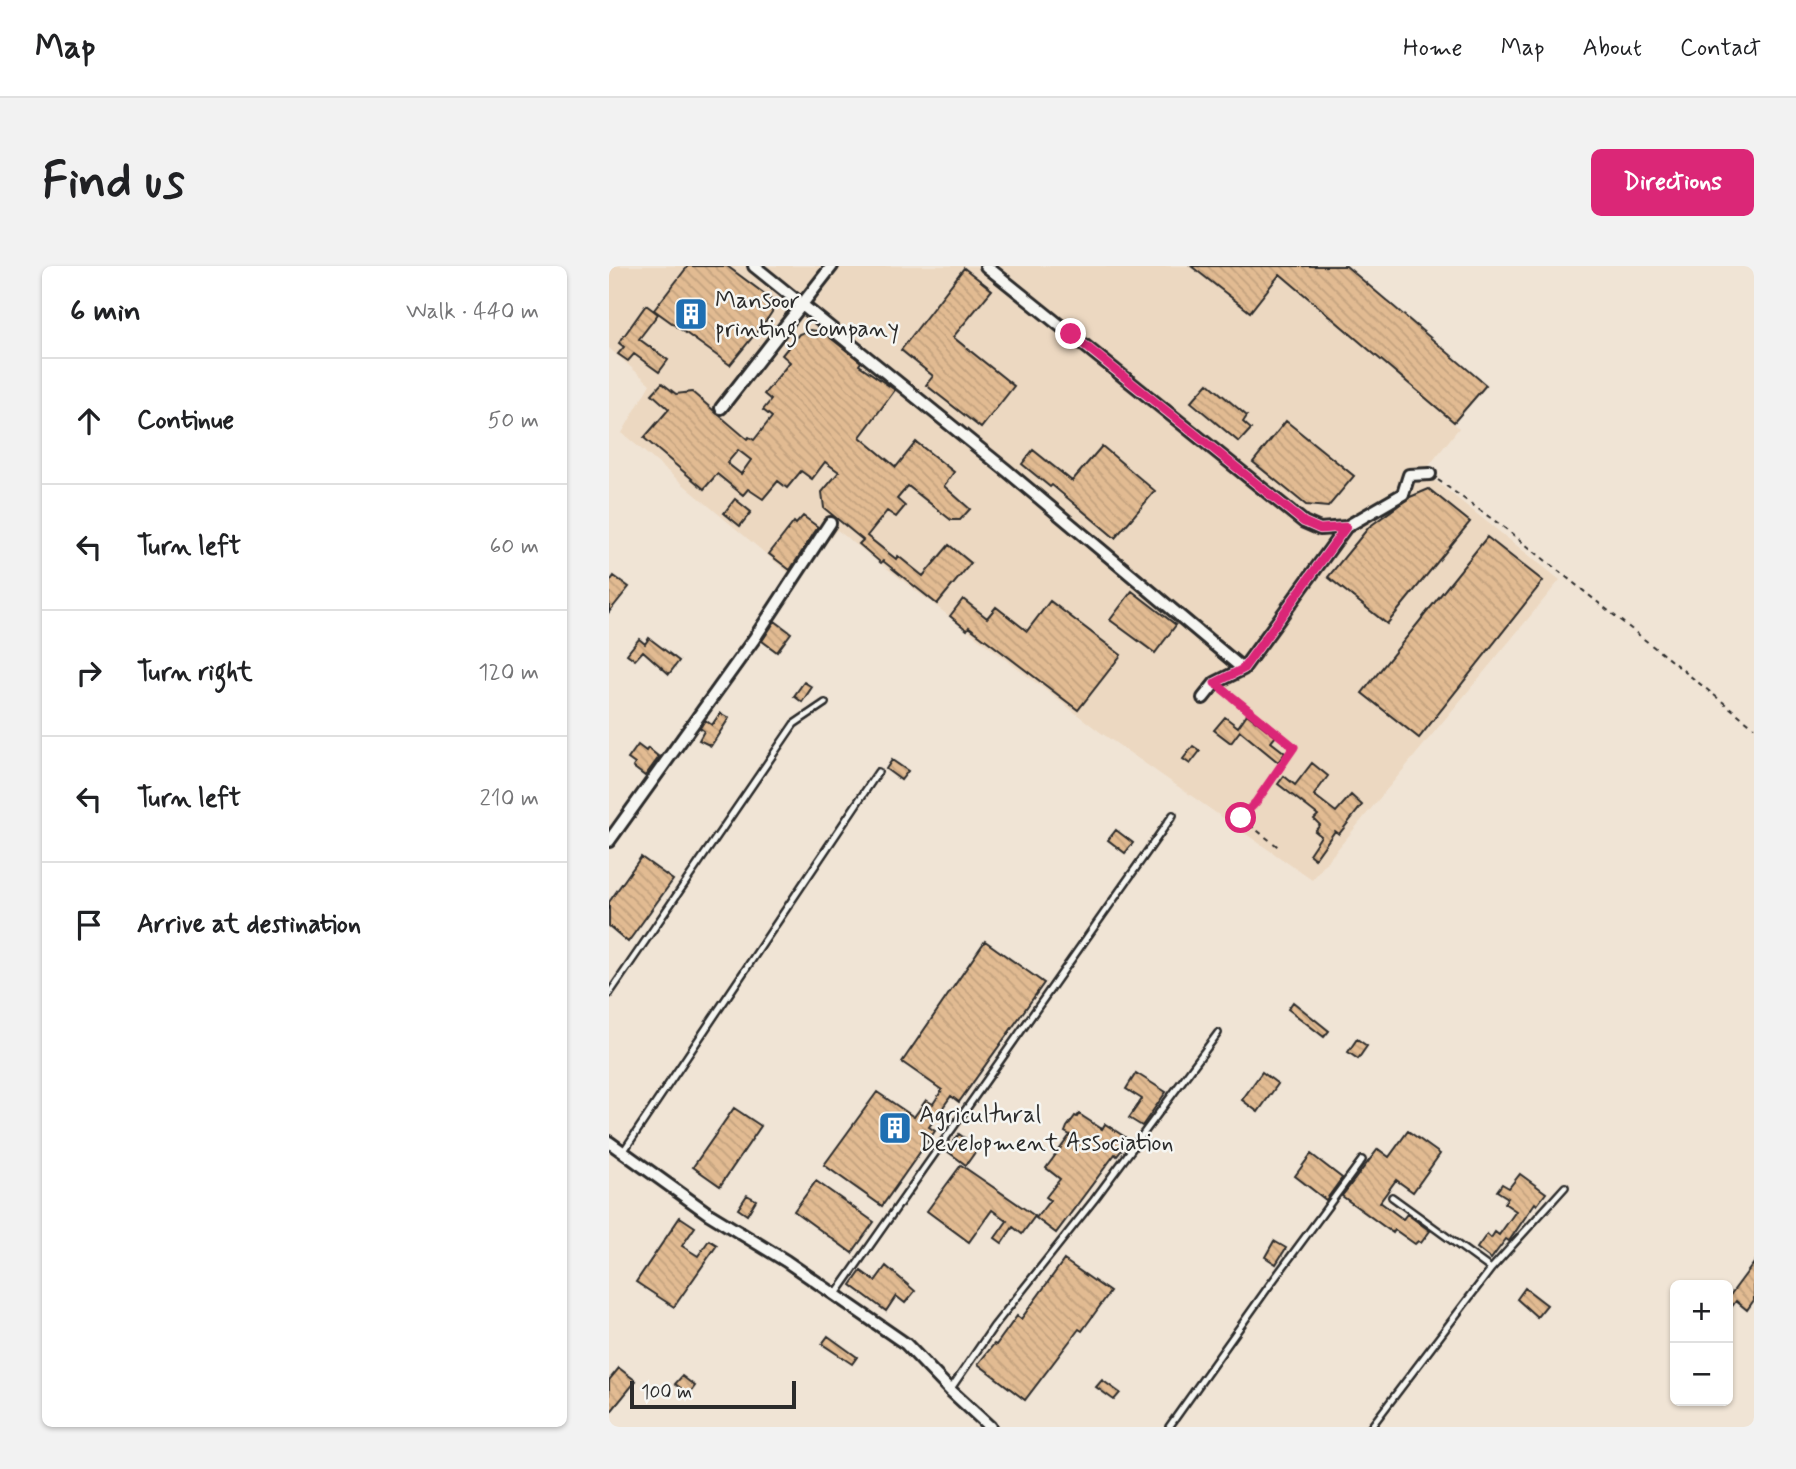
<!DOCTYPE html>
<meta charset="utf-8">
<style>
body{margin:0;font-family:Mynerve,sans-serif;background:#f2f2f2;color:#202124}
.controls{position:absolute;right:21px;bottom:21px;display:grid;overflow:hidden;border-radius:10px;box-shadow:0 2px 5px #0004}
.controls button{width:63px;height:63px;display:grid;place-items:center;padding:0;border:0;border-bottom:2px solid #e0e0e0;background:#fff;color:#202124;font:35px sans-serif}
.scale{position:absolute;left:21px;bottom:18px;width:166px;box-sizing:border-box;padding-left:7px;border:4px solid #2b2b2b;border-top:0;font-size:19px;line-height:24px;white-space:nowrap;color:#2b2b2b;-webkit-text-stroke:5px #f6f6f2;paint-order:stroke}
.stop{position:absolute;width:21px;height:21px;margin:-16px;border:5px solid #db2777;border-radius:50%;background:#fff}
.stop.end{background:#db2777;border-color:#fff;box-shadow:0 2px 7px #0008}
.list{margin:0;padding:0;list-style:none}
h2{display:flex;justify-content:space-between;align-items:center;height:91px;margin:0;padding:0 28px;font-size:30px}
h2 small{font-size:23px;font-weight:400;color:#757577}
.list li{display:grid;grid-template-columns:46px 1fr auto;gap:21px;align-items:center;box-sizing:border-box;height:126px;padding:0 28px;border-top:2px solid #e0e0e0}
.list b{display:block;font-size:26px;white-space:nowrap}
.list em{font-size:23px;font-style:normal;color:#757577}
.icon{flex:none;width:38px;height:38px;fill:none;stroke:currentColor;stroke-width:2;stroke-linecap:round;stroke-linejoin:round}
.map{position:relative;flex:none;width:1145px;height:1161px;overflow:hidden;border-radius:10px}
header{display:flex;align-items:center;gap:42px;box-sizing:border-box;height:98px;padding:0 35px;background:#fff;border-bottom:2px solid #e0e0e0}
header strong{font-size:33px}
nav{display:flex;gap:38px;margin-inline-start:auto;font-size:24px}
.intro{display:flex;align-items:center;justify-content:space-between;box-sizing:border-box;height:168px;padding:0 42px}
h1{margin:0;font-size:49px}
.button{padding:18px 32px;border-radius:10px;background:#db2777;color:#fff;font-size:24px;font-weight:700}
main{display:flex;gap:42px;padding:0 42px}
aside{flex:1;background:#fff;border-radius:10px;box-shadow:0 2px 5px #0004}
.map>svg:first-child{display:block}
.built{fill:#ecd8c1}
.building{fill:url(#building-back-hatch);stroke:#2b2b2b;stroke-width:2;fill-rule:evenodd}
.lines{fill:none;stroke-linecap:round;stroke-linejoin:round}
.service-casing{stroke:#2b2b2b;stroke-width:10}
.minor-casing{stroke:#2b2b2b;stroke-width:16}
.path{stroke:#2b2b2b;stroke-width:2;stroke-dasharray:5 5;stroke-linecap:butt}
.service{stroke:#f6f6f2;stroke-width:5}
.minor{stroke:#f6f6f2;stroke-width:10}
.route{stroke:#db2777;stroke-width:9}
.labels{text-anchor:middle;stroke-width:5;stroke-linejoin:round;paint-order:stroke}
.poi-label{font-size:24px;fill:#2b2b2b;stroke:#f6f6f2;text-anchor:start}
</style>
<header>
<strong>Map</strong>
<nav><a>Home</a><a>Map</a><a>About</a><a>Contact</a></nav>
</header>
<div class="intro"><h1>Find us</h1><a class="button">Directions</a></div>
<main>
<aside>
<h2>6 min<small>Walk · 440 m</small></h2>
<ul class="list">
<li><svg class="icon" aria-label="ahead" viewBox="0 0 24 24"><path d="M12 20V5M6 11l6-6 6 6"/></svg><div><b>Continue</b></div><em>50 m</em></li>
<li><svg class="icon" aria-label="left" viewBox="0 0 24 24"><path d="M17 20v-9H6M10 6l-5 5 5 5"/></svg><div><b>Turn left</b></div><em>60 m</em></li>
<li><svg class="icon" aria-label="right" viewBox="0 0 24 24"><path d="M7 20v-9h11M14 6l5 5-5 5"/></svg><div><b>Turn right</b></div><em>120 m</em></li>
<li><svg class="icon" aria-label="left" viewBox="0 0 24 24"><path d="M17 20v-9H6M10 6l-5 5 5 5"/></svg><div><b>Turn left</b></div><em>210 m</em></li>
<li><svg class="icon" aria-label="arrive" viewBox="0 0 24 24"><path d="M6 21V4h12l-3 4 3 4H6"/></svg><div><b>Arrive at destination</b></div></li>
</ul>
</aside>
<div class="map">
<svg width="1145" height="1161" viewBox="0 0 1145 1161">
<defs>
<pattern id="building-back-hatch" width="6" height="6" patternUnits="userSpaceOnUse" patternTransform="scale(1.75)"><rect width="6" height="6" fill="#e2bb92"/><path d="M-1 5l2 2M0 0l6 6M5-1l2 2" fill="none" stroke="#c2a17e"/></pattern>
</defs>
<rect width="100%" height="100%" fill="#f0e4d5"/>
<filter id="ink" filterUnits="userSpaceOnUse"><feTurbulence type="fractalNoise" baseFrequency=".0143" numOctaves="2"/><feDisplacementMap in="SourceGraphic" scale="14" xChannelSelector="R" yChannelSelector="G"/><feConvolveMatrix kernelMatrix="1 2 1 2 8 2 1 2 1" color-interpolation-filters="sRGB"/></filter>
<g filter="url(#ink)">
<path class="built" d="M0,0H666L850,162L815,206L951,314L703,614L491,466L228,264L188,314L13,167L41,118L0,82Z"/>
<path class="building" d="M79,0H118L161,32L164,39L163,46L159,52L121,99L45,44Z
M582,0H737L877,119L845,156L671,8L641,46Z
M355,2L383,24L344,71L405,120L372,162L317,119L324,110L292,84Z
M37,39L49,48L30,73L59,94L50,106L25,88L19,95L9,88L15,81L10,77Z
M201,64L214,66L252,96L250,99L286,124L251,171L287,201L307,176L345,206L335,220L361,243L351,254H342L299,220L288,233L296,240L287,251L278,245L258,270L287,293L289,290L314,310L340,279L362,297L328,338L274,295L272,297L250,278L254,274L215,242L213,226L230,206L216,196L203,213L192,205L178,222L169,215L154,233L139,223L134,229L108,208L95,223L35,172L60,143L43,128L53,117L67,128L83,126L138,173L140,171L145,174L163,151L154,144L162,134L155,128L181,96L173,89L190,68ZM129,184L142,194L132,208L118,197Z
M599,117L638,150L634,156L642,163L630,176L582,136Z
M677,155L745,210L719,241L697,239L644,196Z
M493,180L546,225L506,272L443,219L441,221L413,198L424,184L463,215Z
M820,223L861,256L778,358L719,311L760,261L801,231Z
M126,233L142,246L131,260L115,247Z
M194,250L209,261L181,304L160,288L185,256L187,258Z
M878,271L934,315L810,472L753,427Z
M5,310L20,321L0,346V317Z
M523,325L567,359L546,387L501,354Z
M354,333L378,352L387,341L418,365L441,335L512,389L469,444L360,361L358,364L341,350Z
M166,355L182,367L168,386L153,375Z
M40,372L70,395L60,408L34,385L26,394L18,388L30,373L36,378Z
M195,416L203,421L193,436L185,430Z
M111,447L120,452L102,480L90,474L95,465L91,462L96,454L103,459Z
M638,448L667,470L662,476L676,487L669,496L631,465L622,477L605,464L616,451L629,461Z
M29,479L37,485L39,482L50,491L36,510L24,501L26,498L19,493Z
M584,480L591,485L581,498L574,493Z
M283,494L299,505L292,514L277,503Z
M703,497L719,510L705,529L727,546L742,529L753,539L730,568L726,565L706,593L700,588L712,570L706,565L711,559L705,553L709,549L669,518L675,510L686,519Z
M507,564L524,577L516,587L499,574Z
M32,591L64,614L19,676L0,660V636Z
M376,675L435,717L350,836L342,830L320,861L326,865L273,940L215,899L268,826L305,851L317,834L324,838L333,824L293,796Z
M684,736L720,765L715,771L679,743Z
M748,773L758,780L749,793L739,786Z
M653,806L669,818L649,846L633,834Z
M527,807L557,826L533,860L520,852L533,833L517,823Z
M125,842L152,860L111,920L84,901Z
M470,848L493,863L496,858L516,871L511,879L515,881L508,890L506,888L447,967L427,952L441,934L437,931L451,913L437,902L461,869L456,866L458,861L466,850L468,851Z
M799,865L831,888L804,926L787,914L771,936L794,953L798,948L821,965L812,977L809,975L806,978L786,964L784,967L733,930L769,883L780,891Z
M350,868L369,882L357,899L338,885Z
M702,888L733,912L717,934L686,910Z
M352,899L426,950L413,968L404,961L393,977L386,972L398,955L383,944L360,976L318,945Z
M911,908L937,927L928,939L926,937L900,975L897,973L882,993L868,982L878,968L882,972L886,966L890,969L907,945L895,937L899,932L888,925L893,918L900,922Z
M207,915L265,956L243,987L185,945Z
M138,929L147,934L138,949L129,943Z
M71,951L86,961L73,980L89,990L100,974L108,979L65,1041L27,1016Z
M665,975L677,982L667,998L656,991Z
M455,994L501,1026L473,1065L470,1063L416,1134L369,1098L385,1078L387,1079L408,1050L412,1053Z
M1145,997V1034L1138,1044L1127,1035L1119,1046V1032Z
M277,1000L306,1025L296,1037L287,1030L277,1045L242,1019L252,1005L266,1015Z
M916,1022L938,1039L928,1051L908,1033Z
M219,1070L248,1091L243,1098L213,1078Z
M10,1102L27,1115L0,1148V1114Z
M73,1110L86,1120L80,1128L66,1118Z
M493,1114L511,1127L505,1134L487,1121Z"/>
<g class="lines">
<defs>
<path id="service" d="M0,728L185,458L216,437
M14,886L269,506
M783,931L882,1003
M227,1028L564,549
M341,1124L385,1060L485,934L609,767
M560,1161L660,1020L753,894
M762,1161L882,1003L956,921"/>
<path id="minor" d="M145,0L397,204L634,403
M377,0L695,256L711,263L737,261L794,228L800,209L821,208
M112,142L223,0
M594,432L606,417L634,403L737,261
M0,575L145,373L221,257
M0,876L100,948L177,995L297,1078L341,1124L381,1161"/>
</defs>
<use href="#service" class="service-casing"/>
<use href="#minor" class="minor-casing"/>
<path class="path" d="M829,214L897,263L1145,461
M615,424L685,481L647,536L632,552L672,583"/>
<use href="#service" class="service"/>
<use href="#minor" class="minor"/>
</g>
</g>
<g class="lines" filter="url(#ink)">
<path class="route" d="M462,68L695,256L711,263L737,261L634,403L606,417L685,481L647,536L632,552"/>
</g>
<defs>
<symbol id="building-square" viewBox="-11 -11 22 22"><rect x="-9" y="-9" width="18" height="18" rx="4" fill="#1f6fb2" stroke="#f6f6f2"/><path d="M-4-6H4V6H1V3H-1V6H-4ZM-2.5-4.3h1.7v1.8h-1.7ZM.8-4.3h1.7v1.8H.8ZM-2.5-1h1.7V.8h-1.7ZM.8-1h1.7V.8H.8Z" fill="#fff"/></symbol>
</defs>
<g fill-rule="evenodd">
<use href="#building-square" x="63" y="29" width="38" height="38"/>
<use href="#building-square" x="267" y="843" width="38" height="38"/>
</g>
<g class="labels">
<g class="poi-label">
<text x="106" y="42">Mansoor<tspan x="106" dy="28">printing Company</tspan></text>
<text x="310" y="856">Agricultural<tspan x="310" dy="28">Development Association</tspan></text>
</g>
</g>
</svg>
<div class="controls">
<button>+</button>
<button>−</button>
</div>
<div class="scale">100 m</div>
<div class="stop" style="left:632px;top:552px"></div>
<div class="stop end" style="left:462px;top:68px"></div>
</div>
</main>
